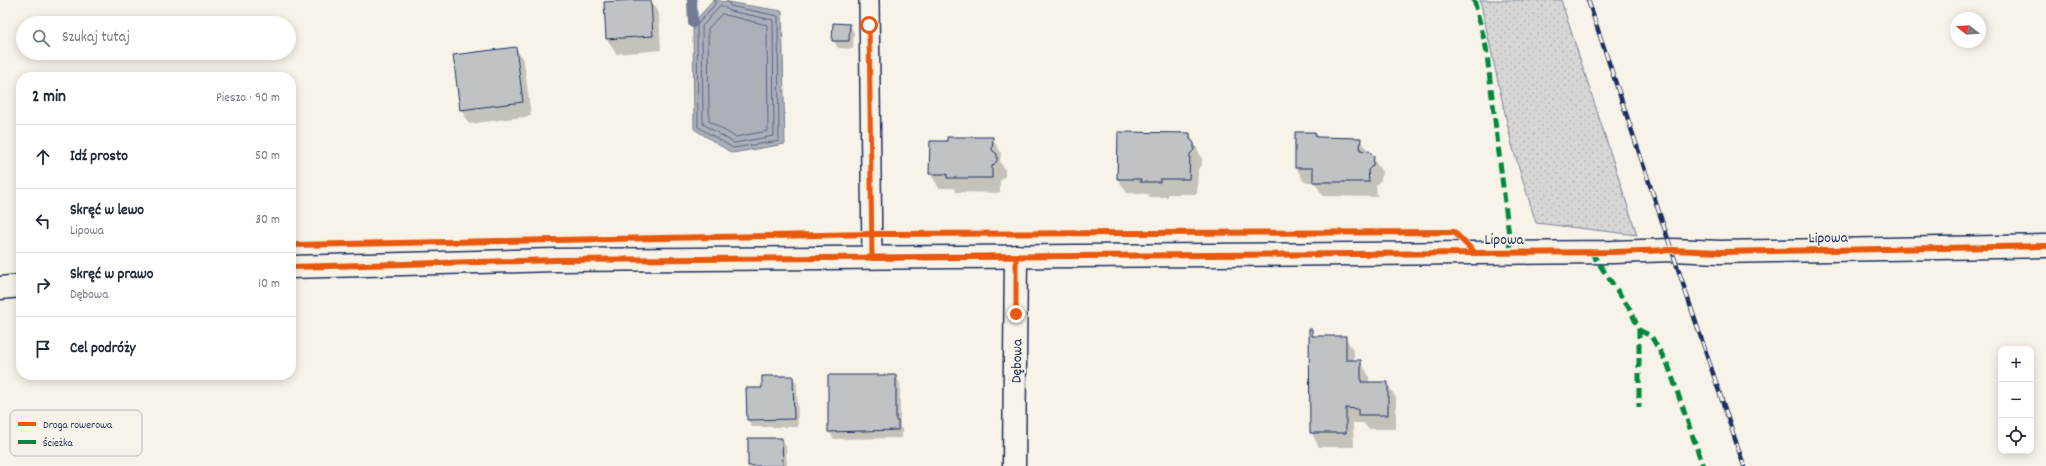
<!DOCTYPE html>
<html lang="pl">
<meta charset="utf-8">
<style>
body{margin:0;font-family:Dekko,sans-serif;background:#f6f6f7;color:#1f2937}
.controls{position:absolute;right:12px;bottom:12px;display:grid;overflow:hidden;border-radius:8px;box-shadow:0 2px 10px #0003}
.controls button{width:36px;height:36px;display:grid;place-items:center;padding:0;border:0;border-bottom:1px solid #e0e1e3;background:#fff;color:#1f2937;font:20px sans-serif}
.compass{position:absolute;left:1950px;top:12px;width:36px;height:36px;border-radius:50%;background:#fff;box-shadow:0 2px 10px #0003;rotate:287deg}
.stop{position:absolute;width:12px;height:12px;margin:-9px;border:3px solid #ea580c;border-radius:50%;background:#fff}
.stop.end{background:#ea580c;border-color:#fff;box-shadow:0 1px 4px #0008}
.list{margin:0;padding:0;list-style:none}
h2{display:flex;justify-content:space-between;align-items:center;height:52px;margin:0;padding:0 16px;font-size:17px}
h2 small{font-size:13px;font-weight:400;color:#747a83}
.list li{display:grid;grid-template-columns:26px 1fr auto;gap:12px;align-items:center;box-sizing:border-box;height:64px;padding:0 16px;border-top:1px solid #e0e1e3}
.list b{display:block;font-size:15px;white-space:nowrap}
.list p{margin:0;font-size:13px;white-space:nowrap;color:#747a83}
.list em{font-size:13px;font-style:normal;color:#747a83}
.icon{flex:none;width:22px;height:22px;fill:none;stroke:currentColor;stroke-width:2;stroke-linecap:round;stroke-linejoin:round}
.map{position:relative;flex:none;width:2046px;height:466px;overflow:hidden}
.search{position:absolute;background:#fff;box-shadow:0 2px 10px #0003;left:16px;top:16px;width:280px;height:44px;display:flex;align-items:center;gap:10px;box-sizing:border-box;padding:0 14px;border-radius:22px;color:#747a83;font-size:15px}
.panel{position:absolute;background:#fff;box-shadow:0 2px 10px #0003;left:16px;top:72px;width:280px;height:308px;border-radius:16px}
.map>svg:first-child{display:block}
.green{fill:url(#green-dots);stroke:#798299}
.water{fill:#acb0b9;stroke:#727c95}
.shadow{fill:#0003}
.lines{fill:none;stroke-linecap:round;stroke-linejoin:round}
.shore{stroke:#556382;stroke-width:1}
.stream{stroke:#727c95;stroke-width:10}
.building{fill:#c0c3c5;stroke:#1b2f5e}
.lane-casing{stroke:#1b2f5e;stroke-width:22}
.street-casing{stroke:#1b2f5e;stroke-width:25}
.secondary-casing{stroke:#1b2f5e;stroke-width:25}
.lane{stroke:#f7f3e8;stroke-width:19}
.street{stroke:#f7f3e8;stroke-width:22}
.secondary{stroke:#f7f3e8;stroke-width:22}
.rail-casing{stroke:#1b2f5e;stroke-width:4.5}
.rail{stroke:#f7f3e8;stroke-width:3;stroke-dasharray:9;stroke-linecap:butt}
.quiet{stroke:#00873e;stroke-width:5;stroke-dasharray:10 5;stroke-linecap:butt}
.cycleway-casing{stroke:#f7f3e8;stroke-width:8}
.cycleway{stroke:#e8590c;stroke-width:6}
.route{stroke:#ea580c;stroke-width:5}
.labels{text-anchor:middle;stroke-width:3.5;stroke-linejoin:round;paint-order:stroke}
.street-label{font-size:15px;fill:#1b2f5e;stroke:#f7f3e8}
.key{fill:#f7f3e8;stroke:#b5b8bf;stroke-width:1}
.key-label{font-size:11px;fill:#1b2f5e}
</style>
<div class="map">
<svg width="2046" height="466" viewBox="0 0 2046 466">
<defs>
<pattern id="green-dots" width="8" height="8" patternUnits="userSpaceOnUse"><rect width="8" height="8" fill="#d7d6d4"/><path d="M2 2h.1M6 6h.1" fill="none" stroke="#b8b8b8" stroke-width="1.8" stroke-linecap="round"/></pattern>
</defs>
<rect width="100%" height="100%" fill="#f7f3e8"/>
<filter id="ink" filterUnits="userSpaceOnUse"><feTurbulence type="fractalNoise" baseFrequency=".025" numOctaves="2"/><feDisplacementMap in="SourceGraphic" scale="8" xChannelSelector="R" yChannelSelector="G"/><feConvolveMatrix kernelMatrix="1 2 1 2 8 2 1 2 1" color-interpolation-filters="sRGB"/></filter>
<g filter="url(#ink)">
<path class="green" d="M1480,0H1561L1637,235L1536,223L1512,145Z"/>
<path class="water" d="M714,0L782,11L785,144L732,153L694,129L693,23Z"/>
<path class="shadow" d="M651,0L659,14L661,50L616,54L607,39L605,3Z
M850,25L854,33L853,49L838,48L833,40Z
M516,48L524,62L531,116L469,124L461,109Z
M1315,133L1318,138L1360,139L1382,172L1381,180L1376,185L1377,197L1323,196L1314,182H1304L1296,167Z
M1190,134L1202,159V165L1198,169L1197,194H1168V197H1150L1148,194L1127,193L1118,179Z
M992,138L1001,153L1000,162L1005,170V176L1000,181V193L956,192L954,188H939L930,173L948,142Z
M1311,330L1315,337H1345L1354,352V361H1360L1369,376V383H1387L1396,398V429H1368L1364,423H1353L1354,447H1319L1311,432Z
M896,376L900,383V426L902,430V438L834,439L829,432Z
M793,377L797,384L798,427H752L748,420Z
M782,439L786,447L787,466H749Z"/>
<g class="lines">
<path class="shore" d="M716,0L715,4L697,25L698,127L733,148L779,141L778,16L730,6L727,0
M721,5L730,11L773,20L774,136L734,143L703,124L702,27Z
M722,14L767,25L768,131L735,137L709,121L708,29Z"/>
<path class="stream" d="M692,0L693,23"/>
</g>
<path class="building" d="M632,0H651L653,36L606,39L604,2Z
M833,23L850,24L849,41H832Z
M516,47L523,102L460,110L453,55Z
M1118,132L1190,133V139L1194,143V150L1190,154L1189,179H1160V182H1140L1141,179H1117Z
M1295,132H1315L1316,137L1361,138L1360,150L1369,151L1374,156L1373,165L1368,170L1369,182H1313V168H1295Z
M947,137H993L992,150L997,154V161L992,166V178H947V174H929L930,141H947Z
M1309,329H1312V336H1346V360H1361V382H1388V415H1358V409L1346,408V433H1310Z
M828,375H896V421H898V430L828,432Z
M762,376H793L794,419L747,420L746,388H762Z
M748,438H782L783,466H748Z"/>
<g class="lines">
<defs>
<path id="lane" d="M869,0L872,258"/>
<path id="street" d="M1014,466L1016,256"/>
<path id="secondary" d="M291,267L555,260L1613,252L1672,250L1720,252L2046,246
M0,288L21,286"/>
</defs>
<use href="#lane" class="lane-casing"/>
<use href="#street" class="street-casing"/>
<use href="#secondary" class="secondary-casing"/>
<use href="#lane" class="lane"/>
<use href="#street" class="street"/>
<use href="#secondary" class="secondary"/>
<defs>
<path id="rail" d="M1588,0L1744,466"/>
</defs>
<use href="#rail" class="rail-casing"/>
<use href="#rail" class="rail"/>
<path class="quiet" d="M1474,0L1486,47L1511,252
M1591,252L1631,311L1639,330V407
M1639,330L1651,336L1668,365L1703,466"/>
<defs>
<path id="cycleway" d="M291,245L871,234L1454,232L1474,252
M291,267L555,260L1613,252L1672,250L1720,252L2046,246"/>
</defs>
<use href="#cycleway" class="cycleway-casing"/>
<use href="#cycleway" class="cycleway"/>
</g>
</g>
<g class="lines" filter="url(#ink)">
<path class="route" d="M869,25L872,258L1016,256V314"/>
</g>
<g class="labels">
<g class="street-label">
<text transform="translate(1828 237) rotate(-1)" y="5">Lipowa</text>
<text x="1504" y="244">Lipowa</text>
<text transform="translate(1016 361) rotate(-89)" y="5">Dębowa</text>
</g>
</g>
<rect x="10" y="410" width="132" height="46" rx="6" class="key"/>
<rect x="18" y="422" width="18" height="4" fill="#e8590c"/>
<rect x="18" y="440" width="18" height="4" fill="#00873e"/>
<g class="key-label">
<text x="43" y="428">Droga rowerowa</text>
<text x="43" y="446">Ścieżka</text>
</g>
</svg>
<div class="controls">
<button>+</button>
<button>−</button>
<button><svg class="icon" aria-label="locate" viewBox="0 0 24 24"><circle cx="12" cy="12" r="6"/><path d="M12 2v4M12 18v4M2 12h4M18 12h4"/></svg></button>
</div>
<svg class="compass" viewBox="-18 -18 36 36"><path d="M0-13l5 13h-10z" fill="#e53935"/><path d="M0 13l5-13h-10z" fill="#747a83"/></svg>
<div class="stop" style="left:869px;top:25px"></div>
<div class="stop end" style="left:1016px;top:314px"></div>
<div class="search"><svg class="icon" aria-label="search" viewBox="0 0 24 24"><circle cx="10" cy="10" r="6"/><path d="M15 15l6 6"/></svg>Szukaj tutaj</div>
<section class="panel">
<h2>2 min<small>Pieszo · 90 m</small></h2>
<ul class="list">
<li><svg class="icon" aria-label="ahead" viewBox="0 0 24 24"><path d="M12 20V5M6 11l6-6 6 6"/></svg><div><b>Idź prosto</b></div><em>50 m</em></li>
<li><svg class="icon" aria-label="left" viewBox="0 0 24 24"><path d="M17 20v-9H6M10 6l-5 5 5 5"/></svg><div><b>Skręć w lewo</b><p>Lipowa</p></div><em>30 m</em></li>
<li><svg class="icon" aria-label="right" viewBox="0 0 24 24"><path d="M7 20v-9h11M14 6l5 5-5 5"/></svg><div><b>Skręć w prawo</b><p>Dębowa</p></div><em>10 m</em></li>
<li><svg class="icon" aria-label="arrive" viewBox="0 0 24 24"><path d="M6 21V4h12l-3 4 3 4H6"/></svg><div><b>Cel podróży</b></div></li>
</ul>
</section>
</div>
